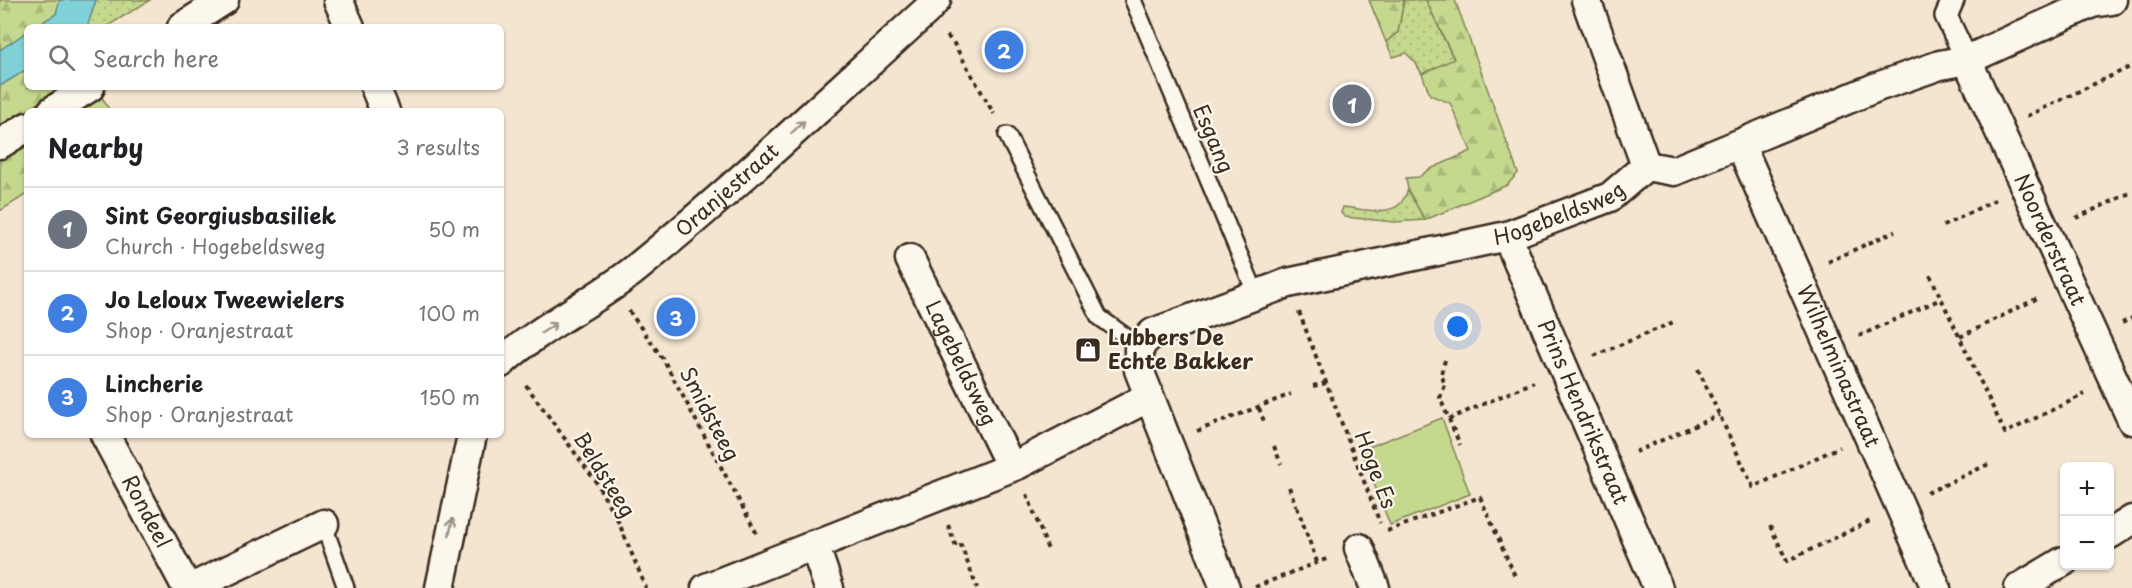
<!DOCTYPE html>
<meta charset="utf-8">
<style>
body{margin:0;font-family:"Playpen Sans",sans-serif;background:#f2f2f2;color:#202124}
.controls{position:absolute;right:18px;bottom:18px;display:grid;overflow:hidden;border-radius:9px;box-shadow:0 2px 4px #0004}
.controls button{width:54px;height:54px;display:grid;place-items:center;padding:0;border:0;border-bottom:2px solid #e0e0e0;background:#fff;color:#202124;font:30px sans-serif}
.you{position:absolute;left:1458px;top:327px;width:21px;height:21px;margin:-15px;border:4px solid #fff;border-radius:50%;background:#1a73e8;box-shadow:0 0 0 9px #1a73e833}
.badge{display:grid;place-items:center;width:39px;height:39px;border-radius:50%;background:#3b2a1e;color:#fff;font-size:20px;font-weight:700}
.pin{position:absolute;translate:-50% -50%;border:3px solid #fff;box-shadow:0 2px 6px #0006}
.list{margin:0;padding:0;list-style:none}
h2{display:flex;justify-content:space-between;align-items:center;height:78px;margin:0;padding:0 24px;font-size:26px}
h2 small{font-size:20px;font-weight:400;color:#757577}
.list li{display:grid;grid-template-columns:39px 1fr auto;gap:18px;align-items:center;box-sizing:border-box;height:84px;padding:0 24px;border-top:2px solid #e0e0e0}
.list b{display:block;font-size:22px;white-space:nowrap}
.list p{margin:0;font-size:20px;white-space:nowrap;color:#757577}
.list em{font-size:20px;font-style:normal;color:#757577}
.icon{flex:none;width:33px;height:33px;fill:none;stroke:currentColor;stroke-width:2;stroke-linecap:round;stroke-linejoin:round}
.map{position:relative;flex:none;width:2132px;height:588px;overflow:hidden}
.search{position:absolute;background:#fff;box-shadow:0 2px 4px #0004;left:24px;top:24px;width:480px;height:66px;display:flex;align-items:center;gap:15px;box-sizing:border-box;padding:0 21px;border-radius:9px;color:#757577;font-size:22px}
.panel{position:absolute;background:#fff;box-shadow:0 2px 4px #0004;left:24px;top:108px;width:480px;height:330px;border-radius:9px}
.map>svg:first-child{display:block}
.grass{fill:url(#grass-dots);stroke:#808256;stroke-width:1.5}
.forest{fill:url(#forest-firs);stroke:#808256;stroke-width:1.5}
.park{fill:#c5d98e;stroke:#808256;stroke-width:1.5}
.water{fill:#80d2d8;stroke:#648f8e;stroke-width:1.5}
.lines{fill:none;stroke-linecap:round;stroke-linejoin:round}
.service-casing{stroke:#3b2a1e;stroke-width:20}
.pedestrian-casing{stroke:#3b2a1e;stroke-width:26}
.minor-casing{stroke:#3b2a1e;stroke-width:33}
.path{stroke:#3b2a1e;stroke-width:4;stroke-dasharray:4.5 4.5;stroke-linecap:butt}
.service{stroke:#fbf7ec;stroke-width:15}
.pedestrian{stroke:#fbf7ec;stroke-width:21}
.minor{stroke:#fbf7ec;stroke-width:28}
.oneway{stroke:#9b9085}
.labels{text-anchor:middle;stroke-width:4.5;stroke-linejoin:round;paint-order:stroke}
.street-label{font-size:21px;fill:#3b2a1e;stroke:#fbf7ec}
.poi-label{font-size:21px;font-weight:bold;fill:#3b2a1e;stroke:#fbf7ec;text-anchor:start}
</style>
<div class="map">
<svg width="2132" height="588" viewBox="0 0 2132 588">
<defs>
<pattern id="grass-dots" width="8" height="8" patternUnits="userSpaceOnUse" patternTransform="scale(1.5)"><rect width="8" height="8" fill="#c5d98e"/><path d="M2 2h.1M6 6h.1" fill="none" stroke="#aaba7a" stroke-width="1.8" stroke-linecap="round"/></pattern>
<pattern id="forest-firs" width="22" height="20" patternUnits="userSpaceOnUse" patternTransform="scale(1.5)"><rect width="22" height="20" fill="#c5d98e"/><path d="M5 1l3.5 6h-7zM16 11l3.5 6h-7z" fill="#aaba7a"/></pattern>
</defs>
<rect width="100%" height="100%" fill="#f4e5d1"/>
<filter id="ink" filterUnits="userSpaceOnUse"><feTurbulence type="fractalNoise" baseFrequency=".0167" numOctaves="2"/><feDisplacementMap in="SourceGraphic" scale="12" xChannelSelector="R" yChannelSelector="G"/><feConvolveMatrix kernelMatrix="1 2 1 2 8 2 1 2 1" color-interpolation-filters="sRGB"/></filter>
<g filter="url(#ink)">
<path class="grass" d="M96,0H150L106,27H87Z
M1404,0H1426L1454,60L1422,74L1415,62L1406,53L1393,57L1386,42L1398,32Z
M1408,190L1425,220L1394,222L1345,217L1341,213L1343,207C1360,208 1387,217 1401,203C1403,200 1406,194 1408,190Z"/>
<path class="forest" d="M0,0H60L56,14L35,27H27V32L0,50Z
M1369,0H1404L1398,32L1386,42Z
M1426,0H1455L1518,173L1507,185L1425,220L1408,190L1406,178L1419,177L1428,170L1471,151L1450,103L1430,95L1422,74L1454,59Z
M27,69V87H63L0,128V86Z
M99,92L110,111H70Z
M27,138V194L0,211V155Z"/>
<path class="park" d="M1442,418L1470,494L1390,525L1361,450Z"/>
<path class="water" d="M60,0H96L87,27H35L56,14Z
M27,32V69L0,86V50Z"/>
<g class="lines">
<defs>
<path id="service" d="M1133,0L1256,294
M1007,135L1099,317L1139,346
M322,520L346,588"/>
<path id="pedestrian" d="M1953,0L1946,16L1967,60"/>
<g id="minor">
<path d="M338,0L350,27"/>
<path d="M1586,0L1646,166"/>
<path d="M182,27L224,0"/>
<path id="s1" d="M1967,60L2132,420"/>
<path d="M375,87L385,111"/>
<path d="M52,111L90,87"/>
<path d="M0,144L27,127"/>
<path id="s2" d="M1740,144L1936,588"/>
<path d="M1646,166L1674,171L1877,87L1940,65L1967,60L2092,3L2112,0"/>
<path id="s3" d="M1507,236L1658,588"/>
<path id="s4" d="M910,259L1011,467"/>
<path id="s5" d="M501,363C542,325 596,302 639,266C738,185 831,97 926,11L936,0"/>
<path id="s6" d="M105,435L187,588"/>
<path d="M2110,534L2132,520"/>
<path d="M814,544L829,588"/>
<path d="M1359,548L1375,588"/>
<path d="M191,588L324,524"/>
<path d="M440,588L472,435"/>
<path d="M706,588L1017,465L1149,397"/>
<path id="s7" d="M1225,588L1139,370V346L1153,333L1288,283L1507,236L1610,197L1646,166"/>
<path d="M2019,588L2064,561"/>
</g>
</defs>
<use href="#service" class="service-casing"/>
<use href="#pedestrian" class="pedestrian-casing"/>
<use href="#minor" class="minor-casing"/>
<path class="path" d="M947,36L953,42L994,114
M2027,116L2132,66
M2076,218L2132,192
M1943,226L1997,199
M1828,262L1895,231
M1930,275L2005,433L2085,394
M629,311L663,359L757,534
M1299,312L1380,523
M2122,323L2132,318
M1859,336L1941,299
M1960,337L2040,297
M1594,356L1676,321
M1445,360L1441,374L1445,385L1440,398L1460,445
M1698,369L1753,487L1840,447
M526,385L596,482L619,523L646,588
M1313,386L1326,383
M1259,408L1265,424
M1449,419L1534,382
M1197,431L1291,394
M1274,446L1281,464
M1635,452L1719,415
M1289,487L1296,506
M1927,493L1991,463
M1027,494L1048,550
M1297,507L1317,562
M948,525L956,547L961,545L977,588
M1770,526L1787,561L1872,520
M1387,531L1480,497L1515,576
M1255,587L1329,558"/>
<use href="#service" class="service"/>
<use href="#pedestrian" class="pedestrian"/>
<use href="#minor" class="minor"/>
</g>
<defs><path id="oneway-shaft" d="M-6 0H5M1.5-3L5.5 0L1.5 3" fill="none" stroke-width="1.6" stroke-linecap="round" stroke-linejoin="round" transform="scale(1.5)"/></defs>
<g class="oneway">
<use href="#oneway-shaft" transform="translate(798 127) rotate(-42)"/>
<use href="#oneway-shaft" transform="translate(549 328) rotate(-33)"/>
<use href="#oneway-shaft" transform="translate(451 527) rotate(-78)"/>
</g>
</g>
<defs>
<symbol id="shop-square" viewBox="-11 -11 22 22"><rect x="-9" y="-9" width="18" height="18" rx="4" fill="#3b2a1e" stroke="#fbf7ec"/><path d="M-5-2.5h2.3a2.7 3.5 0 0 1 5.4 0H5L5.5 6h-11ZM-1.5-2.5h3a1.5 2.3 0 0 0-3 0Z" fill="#fff"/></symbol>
</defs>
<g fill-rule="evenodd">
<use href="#shop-square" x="1073" y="335" width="30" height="30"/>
</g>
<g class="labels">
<g class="street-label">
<text transform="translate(1213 139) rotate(67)" y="7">Esgang</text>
<text dy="7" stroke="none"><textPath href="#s5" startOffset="285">Oranjestraat</textPath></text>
<text dy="7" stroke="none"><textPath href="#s7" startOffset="702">Hogebeldsweg</textPath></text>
<text dy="7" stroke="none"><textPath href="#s1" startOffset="198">Noorderstraat</textPath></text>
<text dy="7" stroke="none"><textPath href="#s4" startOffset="116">Lagebeldsweg</textPath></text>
<text dy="7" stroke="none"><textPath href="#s2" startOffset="243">Wilhelminastraat</textPath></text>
<text dy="7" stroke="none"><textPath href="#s3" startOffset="192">Prins Hendrikstraat</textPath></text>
<text transform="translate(709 414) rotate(62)" y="7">Smidsteeg</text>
<text transform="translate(1375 470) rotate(69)" y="7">Hoge Es</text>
<text transform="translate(604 475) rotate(58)" y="7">Beldsteeg</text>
<text dy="7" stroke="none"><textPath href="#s6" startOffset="87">Rondeel</textPath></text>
</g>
<g class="poi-label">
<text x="1108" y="345">Lubbers De<tspan x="1108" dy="24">Echte Bakker</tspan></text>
</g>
</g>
</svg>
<div class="controls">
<button>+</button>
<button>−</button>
</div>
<div class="you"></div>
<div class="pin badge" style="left:1352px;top:104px;background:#6b7280">1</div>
<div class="pin badge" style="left:1004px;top:50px;background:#3f7fe0">2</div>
<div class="pin badge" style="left:676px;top:317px;background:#3f7fe0">3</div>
<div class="search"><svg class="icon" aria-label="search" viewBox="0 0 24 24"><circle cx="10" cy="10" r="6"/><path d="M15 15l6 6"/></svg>Search here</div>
<section class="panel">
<h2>Nearby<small>3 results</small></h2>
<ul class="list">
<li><span class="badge" style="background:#6b7280">1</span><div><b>Sint Georgiusbasiliek</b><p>Church · Hogebeldsweg</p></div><em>50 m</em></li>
<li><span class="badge" style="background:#3f7fe0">2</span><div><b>Jo Leloux Tweewielers</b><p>Shop · Oranjestraat</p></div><em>100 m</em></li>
<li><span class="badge" style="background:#3f7fe0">3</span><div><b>Lincherie</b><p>Shop · Oranjestraat</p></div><em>150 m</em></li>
</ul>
</section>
</div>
